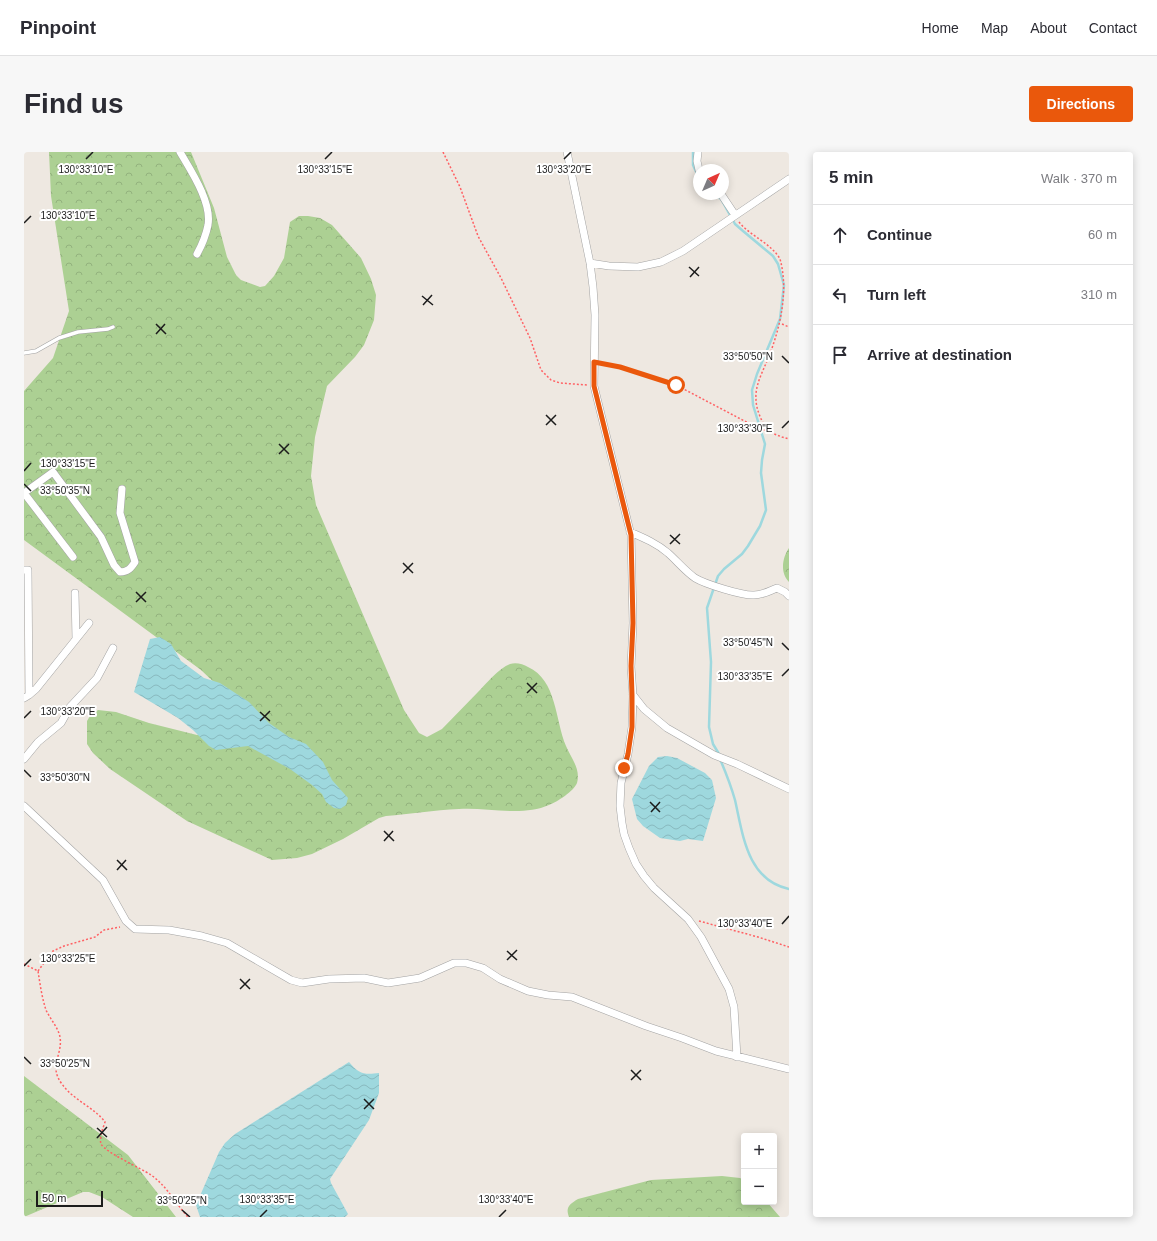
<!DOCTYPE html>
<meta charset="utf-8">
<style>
body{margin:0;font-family:Arial,sans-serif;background:#f7f7f7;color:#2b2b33}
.controls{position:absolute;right:12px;bottom:12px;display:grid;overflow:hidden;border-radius:4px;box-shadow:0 2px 10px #0003}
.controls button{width:36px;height:36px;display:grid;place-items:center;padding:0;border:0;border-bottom:1px solid #e1e1e2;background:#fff;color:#2b2b33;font:20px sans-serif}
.compass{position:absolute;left:669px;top:12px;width:36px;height:36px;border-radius:50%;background:#fff;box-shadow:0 2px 10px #0003;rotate:44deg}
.scale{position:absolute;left:12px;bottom:10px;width:67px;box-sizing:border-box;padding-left:4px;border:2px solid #1c1c1c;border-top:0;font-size:11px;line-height:14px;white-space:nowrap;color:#1c1c1c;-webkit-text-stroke:3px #fff;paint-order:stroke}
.stop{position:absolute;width:12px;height:12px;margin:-9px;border:3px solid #ea580c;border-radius:50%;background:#fff}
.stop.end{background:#ea580c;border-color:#fff;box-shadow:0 1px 4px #0008}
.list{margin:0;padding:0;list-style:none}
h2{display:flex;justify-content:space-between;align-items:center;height:52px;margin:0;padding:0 16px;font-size:17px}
h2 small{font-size:13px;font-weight:400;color:#7c7c81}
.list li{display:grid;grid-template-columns:26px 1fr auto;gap:12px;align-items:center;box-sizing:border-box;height:60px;padding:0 16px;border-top:1px solid #e1e1e2}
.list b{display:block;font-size:15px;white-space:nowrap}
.list em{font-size:13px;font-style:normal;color:#7c7c81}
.icon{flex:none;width:22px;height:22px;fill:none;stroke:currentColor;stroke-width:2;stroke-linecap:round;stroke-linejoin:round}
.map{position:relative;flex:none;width:765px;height:1065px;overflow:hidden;border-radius:4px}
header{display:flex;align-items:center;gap:24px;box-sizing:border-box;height:56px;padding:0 20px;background:#fff;border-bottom:1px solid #e1e1e2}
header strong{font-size:19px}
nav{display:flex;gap:22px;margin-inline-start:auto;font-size:14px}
.intro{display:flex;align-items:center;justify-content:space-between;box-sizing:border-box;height:96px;padding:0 24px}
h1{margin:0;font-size:28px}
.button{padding:10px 18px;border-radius:4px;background:#ea580c;color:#fff;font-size:14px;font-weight:700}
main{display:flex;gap:24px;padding:0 24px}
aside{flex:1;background:#fff;border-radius:4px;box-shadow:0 2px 10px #0003}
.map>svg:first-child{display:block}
.forest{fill:url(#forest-crowns)}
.water{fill:url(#water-waves)}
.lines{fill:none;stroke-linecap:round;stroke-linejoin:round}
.stream{stroke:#9ed8de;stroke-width:2.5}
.lane-casing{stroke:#a3a3a3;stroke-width:4.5}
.street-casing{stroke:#a3a3a3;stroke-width:8}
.path{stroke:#ff6164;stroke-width:1.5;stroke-dasharray:2 2;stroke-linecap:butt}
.lane{stroke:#fff;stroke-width:3.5}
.street{stroke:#fff;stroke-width:7}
.route{stroke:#ea580c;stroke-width:5}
.ticks{fill:none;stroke:#1c1c1c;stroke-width:1.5}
.ticks-label{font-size:10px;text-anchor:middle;fill:#1c1c1c;stroke:#fff;stroke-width:4;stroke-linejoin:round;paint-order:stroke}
</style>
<header>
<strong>Pinpoint</strong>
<nav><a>Home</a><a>Map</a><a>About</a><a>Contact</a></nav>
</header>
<div class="intro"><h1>Find us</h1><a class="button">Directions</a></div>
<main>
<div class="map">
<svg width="765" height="1065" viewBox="0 0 765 1065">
<defs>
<pattern id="forest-crowns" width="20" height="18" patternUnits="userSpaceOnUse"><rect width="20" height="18" fill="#acd093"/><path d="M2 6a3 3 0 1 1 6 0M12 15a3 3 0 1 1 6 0" fill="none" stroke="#93b27e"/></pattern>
<pattern id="water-waves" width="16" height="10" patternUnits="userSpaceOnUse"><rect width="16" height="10" fill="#9ed8de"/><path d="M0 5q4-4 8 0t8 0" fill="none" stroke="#88b9be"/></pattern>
</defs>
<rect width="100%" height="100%" fill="#eee8e1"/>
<path class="forest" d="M25,0H167L190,56L203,105L212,123L217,128L236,135L241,134L250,124L260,106L266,70L275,64H284L296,66L308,73L337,106L347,127L352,143L350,168L340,193L331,205L303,234L291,285L287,324L292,353L380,558L395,581L403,585L418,577C430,565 442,552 454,540C462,532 475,516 486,512C492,510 499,512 504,515C533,528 531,568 542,594C547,606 557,617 553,631C550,639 533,650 525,653C498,665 463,655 435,657C410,658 386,662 362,664L355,666L319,687L288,702L273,706L248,708L163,669L86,617L69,601L63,592V569L66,564L74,558L92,560L125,571L173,583L179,581L198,538L177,518L0,388V239L29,206L45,159L27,44Z
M765,396V430C756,421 758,406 765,396Z
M0,924L104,1003L152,1065H109L78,1045L65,1040H59L0,1065Z
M698,1024L716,1026L720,1028V1050H743L756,1065H545C541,1055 546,1052 554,1047L627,1028Z"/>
<path class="water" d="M136,485L147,492L157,509L180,526L196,531L225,550L245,571L265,585L282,592L299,610L308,628L324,646L322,653L316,657L310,656L302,650L298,642L288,633L266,617L224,594L192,598L185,594L169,578L154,566L110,540L126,487Z
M643,604L653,606L681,621L688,628L692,646L679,689L664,687L656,689L636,686L619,674L613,667L608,647L625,614L634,605Z
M325,910C335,922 340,923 355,921V941L345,968L306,1027L307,1031L324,1062L321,1065H176L172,1053L195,1000L201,991L211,982Z"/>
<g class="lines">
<path class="stream" d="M669,0V13L675,26
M691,42L697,47L711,72L719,79L749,104L754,112L760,133L756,167L733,222L728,238L729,253L741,292L738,308L737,321L742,358L736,374L724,394L718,402L700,417L694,424L683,456L687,510L685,575L689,592L695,602
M696,607C702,621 707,634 711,648C719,683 723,728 765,737"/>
<defs>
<path id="lane" d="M0,201L12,199L35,186L54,180L84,177L89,175"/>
<path id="street" d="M156,0C167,19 188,50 184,73C182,83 178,93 173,102
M543,0L566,111L569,135L571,163L570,234L607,383L609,471L607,515L609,543L608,575L604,602L597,631L596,654L598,671L600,682L605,696L612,712L620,724L630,736L664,767L677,785L705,837L710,855L713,905
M674,0L673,9L675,18
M697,42L711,63
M566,111L585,114L614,115L637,110L659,99L765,27
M0,341L29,320L77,385L90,413L96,420C104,420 107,416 111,410L96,361L98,337
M0,341L49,405
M606,380C620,386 632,391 644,401C653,409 661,419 671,426C681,432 719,444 730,443C739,443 745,439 753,436L761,440L765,444
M0,418H4L5,543L0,546
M51,441L52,487
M5,543L12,537L65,471
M609,543L620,557L643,576L690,603L713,612L765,637
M0,607L14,590L37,571L46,555L73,526L89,496
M0,654L79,728L102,769L111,777L145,778L178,784L203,791L267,828L278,831L305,827L340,826L364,831L396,826L430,811H442L459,816L476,827L504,839L524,843L548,845L622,874L658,886L692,899L765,917"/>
</defs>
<use href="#lane" class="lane-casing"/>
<use href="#street" class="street-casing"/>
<path class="path" d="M419,0L436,35L454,84L477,126L506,186L517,218L527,228L536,231L563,233
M715,70C726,84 747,91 756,107C765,139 756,178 743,209C738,221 731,234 732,247C732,258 738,269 743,279
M758,172L765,175
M577,212L596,215L652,233L730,274L758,285L765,287
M675,769L734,785L765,795
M0,812L14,819C16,832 18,846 22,858C26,867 34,875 36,885C39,903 24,914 38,932C49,948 71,956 81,970C79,976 75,986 77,992C82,1001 117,1016 127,1023C143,1034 151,1051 164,1065
M14,819L29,799L40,794L71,785L80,778L96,775"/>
<use href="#lane" class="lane"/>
<use href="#street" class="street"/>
</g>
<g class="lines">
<path class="route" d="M600,616L604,602L608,575V543L607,514L609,471L607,383L570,234V210L596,215L652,233"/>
</g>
<path class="ticks" d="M62,7L69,0M301,7L308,0M540,7L547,0M0,71L7,64M665,115L675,124M666,125L675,115M398,144L409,153M399,153L408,143M132,172L142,182M132,182L141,172M758,204L765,211M522,263L532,273M522,273L532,263M758,276L765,269M255,292L265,302M255,302L265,292M0,319L7,311M0,332L7,339M646,383L656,392M646,392L656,382M379,411L389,421M379,421L389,411M112,440L122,450M112,450L122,440M758,491L765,498M758,524L765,517M503,531L513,541M503,541L513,531M236,560L246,569M0,566L7,559M236,569L246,559M0,618L7,625M626,650L636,660M627,660L636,650M360,679L370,689M360,689L369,679M93,708L103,718M93,718L102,708M758,772L765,764M483,799L493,808M483,808L493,798M0,814L7,807M216,827L226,837M216,837L226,827M0,905L7,912M607,918L617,928M607,928L617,918M340,947L350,957M340,957L350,947M73,976L83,985M73,986L83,975M158,1058L166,1065M236,1065L243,1058M475,1065L482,1058"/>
<g class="ticks-label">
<text x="62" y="21">130°33'10"E</text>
<text x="301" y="21">130°33'15"E</text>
<text x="540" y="21">130°33'20"E</text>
<text x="44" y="67">130°33'10"E</text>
<text x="724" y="208">33°50'50"N</text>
<text x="721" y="280">130°33'30"E</text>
<text x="44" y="315">130°33'15"E</text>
<text x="41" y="342">33°50'35"N</text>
<text x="724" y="494">33°50'45"N</text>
<text x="721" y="528">130°33'35"E</text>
<text x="44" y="563">130°33'20"E</text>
<text x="41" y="629">33°50'30"N</text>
<text x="721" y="775">130°33'40"E</text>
<text x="44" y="810">130°33'25"E</text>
<text x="41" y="915">33°50'25"N</text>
<text x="243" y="1051">130°33'35"E</text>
<text x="482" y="1051">130°33'40"E</text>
<text x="158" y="1052">33°50'25"N</text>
</g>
</svg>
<div class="controls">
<button>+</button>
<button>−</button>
</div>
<svg class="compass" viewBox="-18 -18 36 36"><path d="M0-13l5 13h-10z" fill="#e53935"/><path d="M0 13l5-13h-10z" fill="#7c7c81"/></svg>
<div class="scale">50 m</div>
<div class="stop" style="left:652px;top:233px"></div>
<div class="stop end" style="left:600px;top:616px"></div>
</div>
<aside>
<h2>5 min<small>Walk · 370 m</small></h2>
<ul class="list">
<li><svg class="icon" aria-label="ahead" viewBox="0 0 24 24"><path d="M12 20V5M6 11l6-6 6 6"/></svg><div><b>Continue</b></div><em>60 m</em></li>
<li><svg class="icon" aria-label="left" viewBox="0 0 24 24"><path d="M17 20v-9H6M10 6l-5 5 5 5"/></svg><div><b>Turn left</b></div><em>310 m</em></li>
<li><svg class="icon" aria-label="arrive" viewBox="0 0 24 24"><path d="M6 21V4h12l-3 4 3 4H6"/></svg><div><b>Arrive at destination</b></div></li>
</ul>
</aside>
</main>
